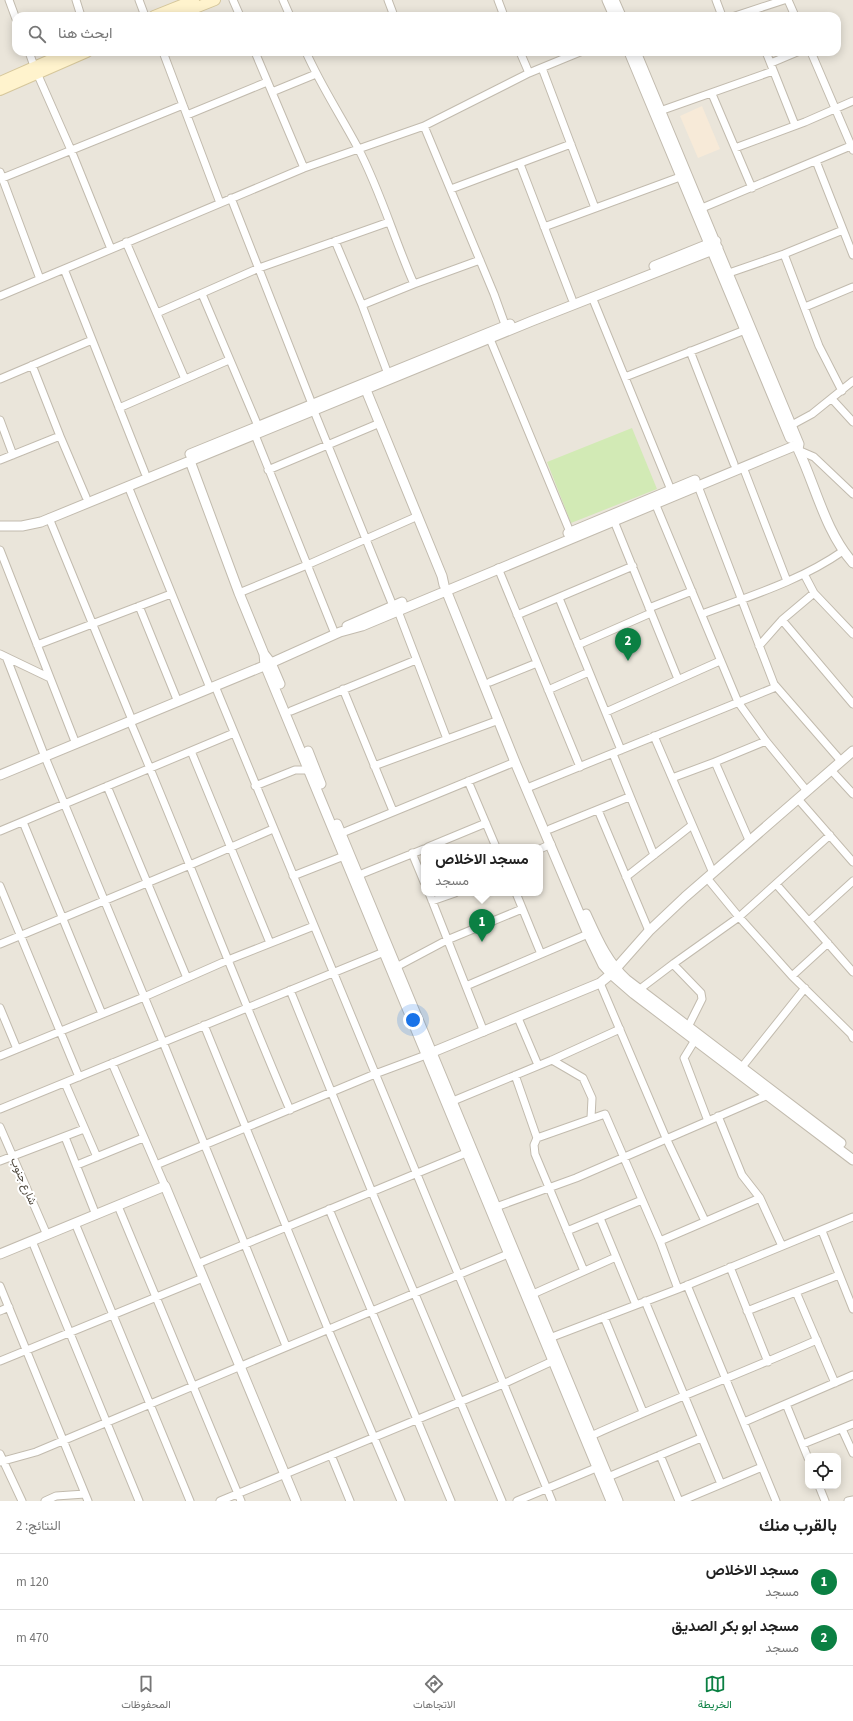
<!DOCTYPE html>
<html lang="ar">
<meta charset="utf-8">
<style>
body{margin:0;font-family:"Source Sans 3",Vazirmatn,sans-serif;background:#f2f2f2;color:#222;direction:rtl}
.controls{position:absolute;right:12px;bottom:12px;display:grid;overflow:hidden;border-radius:8px;box-shadow:0 2px 10px #0003}
.controls button{width:36px;height:36px;display:grid;place-items:center;padding:0;border:0;border-bottom:1px solid #e0e0e0;background:#fff;color:#222;font:20px sans-serif}
.you{position:absolute;left:413px;top:1020px;width:14px;height:14px;margin:-10px;border:3px solid #fff;border-radius:50%;background:#1a73e8;box-shadow:0 0 0 6px #1a73e833}
.badge{display:grid;place-items:center;width:26px;height:26px;border-radius:50%;background:#0b8043;color:#fff;font-size:13px;font-weight:700}
.pin{position:absolute;translate:-50% -33px;filter:drop-shadow(0 1px 2px #0008)}
.pin::after{content:'';position:absolute;top:21px;width:14px;height:12px;background:inherit;clip-path:polygon(0 0,100% 0,50% 100%)}
.popup{position:absolute;left:421px;top:844px;width:122px;height:52px;box-sizing:border-box;display:grid;place-content:center;border-radius:8px;background:#fff;filter:drop-shadow(0 1px 3px #0005);font-size:13px;white-space:nowrap;color:#767676}
.popup b{font-size:15px;color:#222}
.popup::after{content:'';position:absolute;left:50%;top:100%;margin-left:-8px;border:8px solid transparent;border-top-color:#fff}
.list{margin:0;padding:0;list-style:none}
h2{display:flex;justify-content:space-between;align-items:center;height:52px;margin:0;padding:0 16px;font-size:17px}
h2 small{font-size:13px;font-weight:400;color:#767676}
.list li{display:grid;grid-template-columns:26px 1fr auto;gap:12px;align-items:center;box-sizing:border-box;height:56px;padding:0 16px;border-top:1px solid #e0e0e0}
.list b{display:block;font-size:15px;white-space:nowrap}
.list p{margin:0;font-size:13px;white-space:nowrap;color:#767676}
.list em{font-size:13px;font-style:normal;color:#767676}
.icon{flex:none;width:22px;height:22px;fill:none;stroke:currentColor;stroke-width:2;stroke-linecap:round;stroke-linejoin:round}
.map{position:relative;flex:none;width:853px;height:1501px;overflow:hidden;direction:ltr}
.search{position:absolute;background:#fff;box-shadow:0 2px 10px #0003;left:12px;right:12px;top:12px;height:44px;display:flex;align-items:center;gap:10px;box-sizing:border-box;padding:0 14px;border-radius:12px;color:#767676;font-size:15px}
.sheet{height:164px;background:#fff}
nav{display:flex;justify-content:space-around;align-items:center;box-sizing:border-box;height:56px;border-top:1px solid #e0e0e0;background:#fff;font-size:11px;color:#767676}
nav a{display:grid;justify-items:center;gap:2px}
nav .on{color:#0b8043}
.map>svg:first-child{display:block}
.residential{fill:#eae5da;fill-rule:evenodd}
.commercial{fill:#f7ead8}
.green{fill:#d2eab5}
.lines{fill:none;stroke-linecap:round;stroke-linejoin:round}
.minor-casing{stroke:#c2bbae;stroke-width:9}
.tertiary-casing{stroke:#c2bbae;stroke-width:11}
.secondary-casing{stroke:#d6c79b;stroke-width:12}
.minor{stroke:#fff;stroke-width:7}
.tertiary{stroke:#fff;stroke-width:9}
.secondary{stroke:#fff3cd;stroke-width:10}
.labels{text-anchor:middle;stroke-width:4;stroke-linejoin:round;paint-order:stroke}
.street-label{font-size:11px;fill:#4b4439;stroke:#fff}
</style>
<div class="map">
<svg width="853" height="1501" viewBox="0 0 853 1501">
<rect width="100%" height="100%" fill="#f6f3ec"/>
<path class="residential" d="M0,0H853V1501H0ZM16,16H837V52H16ZM424,847H540V893H424ZM808,1456H838V1486H808Z"/>
<path class="commercial" d="M702,106L720,149L698,158L680,116Z"/>
<path class="green" d="M632,428L657,489L571,523L547,462Z"/>
<g class="lines">
<defs>
<path id="minor" d="M9,0L16,19
M76,0L81,16
M139,0L145,16
M233,0L240,16
M283,0L290,16
M388,0L394,16
M498,0L504,16
M716,0L722,16
M788,0L795,16
M735,16L784,0
M29,52L34,66
M163,52L220,203
M255,52L304,168
M306,52C321,86 341,116 358,148C381,192 394,239 414,284
M520,52L529,73
M766,52L795,125
M811,52L853,150
M771,63L797,52
M542,68L595,208
M37,73L71,150L111,249
M272,92L316,74
M712,94L752,188
M660,111L773,71
M187,115L267,82
M424,126L494,294L507,330
M735,148L805,122L853,101
M816,161L853,255
M520,164L572,299
M0,172L40,279
M0,179L183,105
M451,189L571,144
M231,198L312,404
M702,208L853,145
M544,227L680,177
M335,241L362,305L388,374
M126,242L185,379
M784,254L819,346L842,391
M64,269L145,473
M729,273L784,254L843,230
M202,294L258,426
M0,296L304,168L424,126L529,73L580,52
M592,297L671,490
M362,305L414,284L480,260
M805,307L853,287
M157,313L259,268L389,222
M490,339L570,532
M690,351L734,464
M32,365L60,436L86,497
M625,377L745,330
M0,379L92,340
M832,399L853,422
M119,408L229,360
M314,411L393,606
M0,420L13,455
M788,427L812,414L853,381
M255,435L335,634
M800,451L814,457L853,494
M0,460L60,436
M743,467L787,581
M268,470L380,423
M128,486L210,688
M698,486L774,684L841,761
M655,503L738,702L766,741L807,791
M49,518L132,720
M614,521L678,679
M0,550L76,744
M498,568L580,767
M804,574L814,593L853,634
M239,593L307,565L418,516
M559,598L621,750
M139,606L178,702
M649,608L692,591
M398,611L447,739
M702,614C750,596 800,581 843,551
M517,615L633,566
M782,620L853,704
M37,645L171,594
M578,645L651,613
M759,646L782,620L814,593
M0,654L50,678
M7,659L45,757L163,1042L286,1346
M490,682L537,663
M215,686L552,1501
M343,689L393,811
M548,690L589,672
M291,711L416,660
M606,712L720,661
M130,721C185,850 235,981 290,1110
M654,736L713,873
M191,751L270,943
M613,754L654,855
M715,762L749,840
M374,766L499,720
M831,770L853,794
M672,778L715,762L766,741
M468,781L496,847
M107,786L187,978
M255,786L295,770H308
M527,788L776,687
M798,799L853,862
M598,810L649,931
M23,822L102,1014
M550,829L629,797
M0,831L234,733
M342,833L515,762
M428,847L486,823
M540,849L551,844
M412,853L424,882
M359,875L424,849
M293,876L344,856
M626,877L692,825
M707,878L739,917L792,976L851,1034L853,1038
M776,884L853,972
M0,886L79,1077
M429,893L484,1032
M516,893L541,954
M432,901L455,893
M809,921L853,881
M0,944L190,865L273,829
M673,964L701,993L702,999L688,1027
M398,966L447,940L522,909
M792,976L828,943
M600,983L666,1138L705,1221
M466,986L588,934
M290,990L372,1192L502,1501
M636,992L673,964L739,917L830,835
M0,1008L17,1049
M518,1018L538,1065
M204,1025L328,1329L401,1501
M695,1040L684,1058L708,1121
M0,1056L144,997L228,960L314,926
M552,1060L583,1078L592,1098L591,1118
M112,1063L165,1186
M742,1067L805,988
M515,1075L537,1138
M65,1083L97,1157
M453,1101L552,1060L620,1029
M0,1109L384,952
M718,1116L742,1175L760,1198L782,1246
M0,1127L47,1235
M65,1137L96,1215
M0,1161L84,1129
M77,1165L143,1138
M156,1165L375,1074L426,1055
M118,1206L241,1501
M496,1207L576,1178L768,1095
M329,1209L451,1501
M600,1218L636,1305
M75,1223L190,1501
M567,1231L642,1200
M822,1231L853,1309
M32,1241L139,1501
M660,1241L760,1198
M197,1264L466,1153
M730,1267L768,1362
M584,1271L535,1154L534,1145L537,1138L605,1114L660,1241L678,1289
M687,1285L776,1501
M0,1286L88,1501
M796,1292L835,1383
M533,1294L616,1257
M645,1301L721,1484
M0,1311L9,1307
M747,1311L839,1275
M604,1317L643,1412
M547,1339L678,1289L853,1217
M0,1361L203,1278
M786,1404L808,1458
M744,1422L853,1375
M842,1429L853,1453
M591,1436C666,1402 742,1373 817,1340
M803,1444L853,1424
M0,1454L22,1501
M331,1455L350,1501
M660,1455L679,1501
M0,1462L36,1452L508,1254
M608,1477L701,1438
M819,1486L825,1501
M45,1501L56,1496L85,1494
M220,1501L503,1384L557,1359
M517,1501L596,1468
M681,1501L762,1467
M848,1501L853,1500"/>
<path id="tertiary" d="M607,0L614,16
M614,0L621,16
M629,52L790,438
M636,52L799,444L798,449C816,487 825,531 853,563
M654,266L716,241
M366,390L442,576L444,585
M190,454L510,324
M190,461L239,593L264,654L265,665L611,1501
M0,526H22L41,522L532,321L718,248
M568,533L695,480
M446,590L515,762L588,934L603,965L611,974L634,994L853,1160
M347,626L402,602
M264,654L271,663L280,684
M308,751L321,784
M0,775L271,663L340,632L362,626L799,444
M337,824L618,1501
M586,914C597,938 607,962 627,980L841,1143
M428,1054L600,983L611,974L649,931L685,897L853,751
M0,1254L165,1186L296,1501"/>
<path id="secondary" d="M154,16L194,0
M175,16L215,0
M0,82L68,52
M0,90L87,52"/>
</defs>
<use href="#minor" class="minor-casing"/>
<use href="#tertiary" class="tertiary-casing"/>
<use href="#secondary" class="secondary-casing"/>
<use href="#minor" class="minor"/>
<use href="#tertiary" class="tertiary"/>
<use href="#secondary" class="secondary"/>
</g>
<g class="labels">
<g class="street-label">
<text transform="translate(24 1181) rotate(67)" y="4">شارع جنوب</text>
</g>
</g>
</svg>
<div class="controls">
<button><svg class="icon" aria-label="locate" viewBox="0 0 24 24"><circle cx="12" cy="12" r="6"/><path d="M12 2v4M12 18v4M2 12h4M18 12h4"/></svg></button>
</div>
<div class="you"></div>
<div class="pin badge" style="left:482px;top:942px">1</div>
<div class="popup"><b>مسجد الاخلاص</b>مسجد</div>
<div class="pin badge" style="left:628px;top:661px">2</div>
<div class="search"><svg class="icon" aria-label="search" viewBox="0 0 24 24"><circle cx="10" cy="10" r="6"/><path d="M15 15l6 6"/></svg>ابحث هنا</div>
</div>
<section class="sheet">
<h2>بالقرب منك<small>النتائج: 2</small></h2>
<ul class="list">
<li><span class="badge">1</span><div><b>مسجد الاخلاص</b><p>مسجد</p></div><em>120 m</em></li>
<li><span class="badge">2</span><div><b>مسجد ابو بكر الصديق</b><p>مسجد</p></div><em>470 m</em></li>
</ul>
</section>
<nav>
<a class="on"><svg class="icon" aria-label="map" viewBox="0 0 24 24"><path d="M3 6l6-2 6 2 6-2v14l-6 2-6-2-6 2zM9 4v14M15 6v14"/></svg>الخريطة</a>
<a><svg class="icon" aria-label="directions" viewBox="0 0 24 24"><path d="M12 3l9 9-9 9-9-9zM9 14v-3h6M13 9l2 2-2 2"/></svg>الاتجاهات</a>
<a><svg class="icon" aria-label="saved" viewBox="0 0 24 24"><path d="M7 4h10v16l-5-4-5 4z"/></svg>المحفوظات</a>
</nav>
